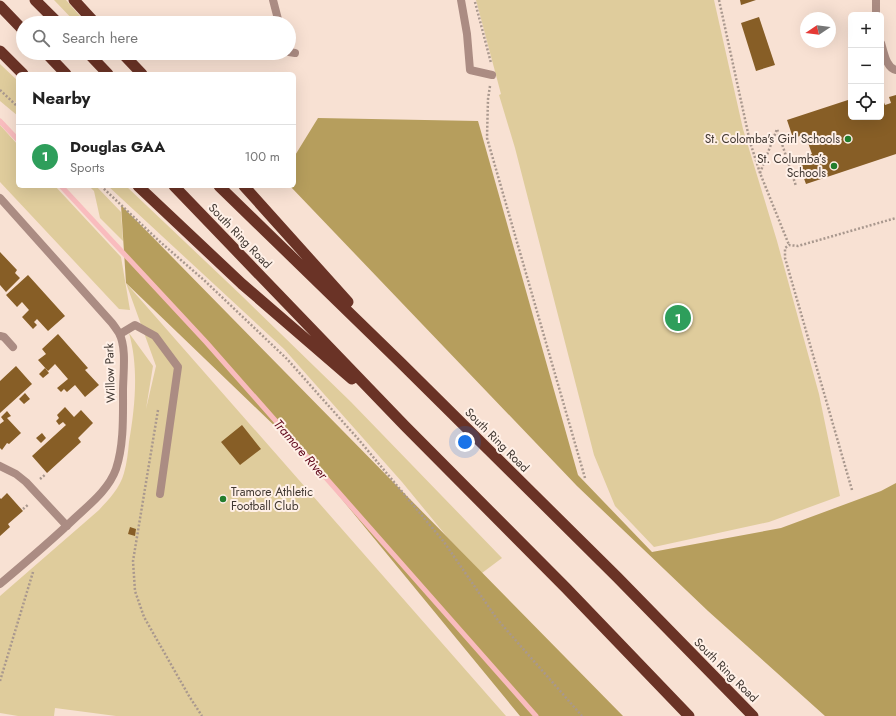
<!DOCTYPE html>
<meta charset="utf-8">
<style>
body{margin:0;font-family:Jost,sans-serif;background:#f6f6f6;color:#222}
.controls{position:absolute;right:12px;top:12px;display:grid;overflow:hidden;border-radius:6px;box-shadow:0 4px 16px #0002}
.controls button{width:36px;height:36px;display:grid;place-items:center;padding:0;border:0;border-bottom:1px solid #e0e0e0;background:#fff;color:#222;font:20px sans-serif}
.compass{position:absolute;left:800px;top:12px;width:36px;height:36px;border-radius:50%;background:#fff;box-shadow:0 4px 16px #0002;rotate:257deg}
.you{position:absolute;left:465px;top:442px;width:14px;height:14px;margin:-10px;border:3px solid #fff;border-radius:50%;background:#1a73e8;box-shadow:0 0 0 6px #1a73e833}
.badge{display:grid;place-items:center;width:26px;height:26px;border-radius:50%;background:#7c3aed;color:#fff;font-size:13px;font-weight:700}
.pin{position:absolute;translate:-50% -50%;border:2px solid #fff;box-shadow:0 1px 4px #0006}
.list{margin:0;padding:0;list-style:none}
h2{display:flex;justify-content:space-between;align-items:center;height:52px;margin:0;padding:0 16px;font-size:17px}
h2 small{font-size:13px;font-weight:400;color:#767676}
.list li{display:grid;grid-template-columns:26px 1fr auto;gap:12px;align-items:center;box-sizing:border-box;height:64px;padding:0 16px;border-top:1px solid #e0e0e0}
.list b{display:block;font-size:15px;white-space:nowrap}
.list p{margin:0;font-size:13px;white-space:nowrap;color:#767676}
.list em{font-size:13px;font-style:normal;color:#767676}
.icon{flex:none;width:22px;height:22px;fill:none;stroke:currentColor;stroke-width:2;stroke-linecap:round;stroke-linejoin:round}
.map{position:relative;flex:none;width:896px;height:716px;overflow:hidden}
.search{position:absolute;background:#fff;box-shadow:0 4px 16px #0002;left:16px;top:16px;width:280px;height:44px;display:flex;align-items:center;gap:10px;box-sizing:border-box;padding:0 14px;border-radius:22px;color:#767676;font-size:15px}
.panel{position:absolute;background:#fff;box-shadow:0 4px 16px #0002;left:16px;top:72px;width:280px;height:116px;border-radius:6px}
.map>svg:first-child{display:block}
.green{fill:#dfcc9c}
.forest{fill:#b69e5d}
.lines{fill:none;stroke-linecap:round;stroke-linejoin:round}
.stream{stroke:#f9bcbe;stroke-width:5}
.building{fill:#875e26}
.path{stroke:#a9988e;stroke-width:2.5;stroke-dasharray:2 2;stroke-linecap:butt}
.service{stroke:#ab8c83;stroke-width:8}
.minor{stroke:#ab8c83;stroke-width:8}
.trunk{stroke:#6a3326;stroke-width:11}
.poi-dot{fill:#237d2d;stroke:#fff0e7;stroke-width:1.5}
.labels{text-anchor:middle;stroke-width:4;stroke-linejoin:round;paint-order:stroke}
.poi-label{font-size:12px;fill:#403731;stroke:#fff0e7;text-anchor:end}
.street-label{font-size:12px;fill:#403731;stroke:#fff0e7}
.water-label{font-size:13px;font-style:italic;fill:#60071b;stroke:#fff0e7}
</style>
<div class="map">
<svg width="896" height="716" viewBox="0 0 896 716">
<rect width="100%" height="100%" fill="#f8e1d3"/>
<path class="green" d="M54,0H66L86,23H76Z
M476,0H714L743,129L777,241L819,394L840,496L769,522L654,547L615,506L594,455L515,148L499,95L501,94Z
M0,64L18,81V104L12,100L18,105V116L0,101Z
M0,125L18,145V186H55L121,257L130,310L119,309L0,182Z
M89,186H96L121,212L123,241L100,218L94,191Z
M108,186H126L243,297L351,402L502,558L482,573L448,538L402,482L284,349Z
M126,283L506,716H116L55,708L54,716H18L0,713V596L99,510C109,499 120,488 124,473C127,463 128,452 129,442C135,407 139,368 129,333L153,366L146,409L156,366Z"/>
<path class="forest" d="M318,118L478,121L578,475L652,552L781,528L881,491L896,483V716H825L708,611L577,486L290,186H294V157Z
M121,205L623,716H520L308,458L126,283Z"/>
<g class="lines">
<path class="stream" d="M0,121L18,140
M61,186L206,342L536,716"/>
</g>
<path class="building" d="M740,0H756L741,5Z
M759,17L775,65L756,71L741,23Z
M881,95L885,105L891,103L889,97L896,95V154L806,184L799,165L807,162L805,156L812,154L807,140L801,142L800,136L793,138L787,120L851,99V117H881Z
M0,252L17,270L15,273L20,278L6,292L0,285Z
M28,275L65,316L48,331L37,319L34,322L37,325L33,329L22,317L29,310L22,302L17,307L6,295Z
M58,334L88,368L85,370L99,385L85,397L75,385L67,392L64,389L61,392L57,388L68,379L55,364L48,371L38,360L46,354L42,349Z
M16,366L32,384L0,413V381Z
M45,368L49,373L43,378L39,374Z
M25,393L30,399L24,404L19,399Z
M65,407L74,417L81,410L93,423L78,438L81,442L47,473L32,456L66,425L63,422L59,425L56,421L59,418L57,415Z
M7,411L11,416L7,418L21,433L9,444L7,443L2,450L0,448V424L4,421L1,417Z
M242,425L261,449L240,465L221,442Z
M42,433L46,438L41,443L36,438Z
M7,493L23,511L8,524L10,527L0,536V498L1,499Z
M130,527L136,529L135,536L128,534Z"/>
<g class="lines">
<path class="path" d="M719,0L750,142L760,173L789,245
M475,2L491,63
M490,86L488,99L487,138L585,478
M0,90L18,107
M760,173L777,129L796,186
M101,186L158,240L205,281L287,359L359,440L444,542L497,619L582,716
M158,410L133,561L135,591L144,617L189,696L202,716
M40,479L46,474
M852,490L785,258V248L789,245L798,246L896,218
M23,509L29,504
M0,681L33,572"/>
<path class="service" d="M273,0L279,23
M461,0L467,34L470,70L492,75
M876,0V15
M881,43C884,52 886,68 896,70
M289,52L295,53
M120,334L135,325L155,336L178,367L160,494"/>
<path class="minor" d="M0,198L112,323C115,327 117,330 119,333C127,348 123,374 123,391C123,416 124,445 116,469C109,489 90,504 75,518C51,541 25,563 0,584
M0,336L4,337L13,347
M0,466L16,474L26,482L67,526"/>
<path class="trunk" d="M35,0L58,23
M74,0L95,23
M0,6L23,30
M0,51L23,74
M46,53L66,74
M88,53L108,74
M122,53L142,74
M138,186L242,284L352,379
M174,186L405,426L566,588L689,716
M219,186L400,362L617,577L753,716
M244,186L348,302"/>
</g>
<g class="poi-dot">
<circle cx="848" cy="139" r="4"/>
<circle cx="834" cy="166" r="4"/>
<circle cx="223" cy="499" r="4"/>
</g>
<g class="labels">
<g class="poi-label">
<text x="840" y="143">St. Colomba's Girl Schools</text>
<text x="826" y="163">St. Columba’s<tspan x="826" dy="14">Schools</tspan></text>
<text x="231" y="496" text-anchor="start">Tramore Athletic<tspan x="231" dy="14">Football Club</tspan></text>
</g>
<g class="street-label">
<text transform="translate(240 236) rotate(46)" y="4">South Ring Road</text>
<text transform="translate(110 373) rotate(-92)" y="4">Willow Park</text>
<text transform="translate(497 440) rotate(45)" y="4">South Ring Road</text>
<text transform="translate(726 670) rotate(45)" y="4">South Ring Road</text>
</g>
<g class="water-label">
<text transform="translate(301 449) rotate(49)" y="5">Tramore River</text>
</g>
</g>
</svg>
<div class="controls">
<button>+</button>
<button>−</button>
<button><svg class="icon" aria-label="locate" viewBox="0 0 24 24"><circle cx="12" cy="12" r="6"/><path d="M12 2v4M12 18v4M2 12h4M18 12h4"/></svg></button>
</div>
<svg class="compass" viewBox="-18 -18 36 36"><path d="M0-13l5 13h-10z" fill="#e53935"/><path d="M0 13l5-13h-10z" fill="#767676"/></svg>
<div class="you"></div>
<div class="pin badge" style="left:678px;top:318px;background:#2e9e5b">1</div>
<div class="search"><svg class="icon" aria-label="search" viewBox="0 0 24 24"><circle cx="10" cy="10" r="6"/><path d="M15 15l6 6"/></svg>Search here</div>
<section class="panel">
<h2>Nearby<small></small></h2>
<ul class="list">
<li><span class="badge" style="background:#2e9e5b">1</span><div><b>Douglas GAA</b><p>Sports</p></div><em>100 m</em></li>
</ul>
</section>
</div>
